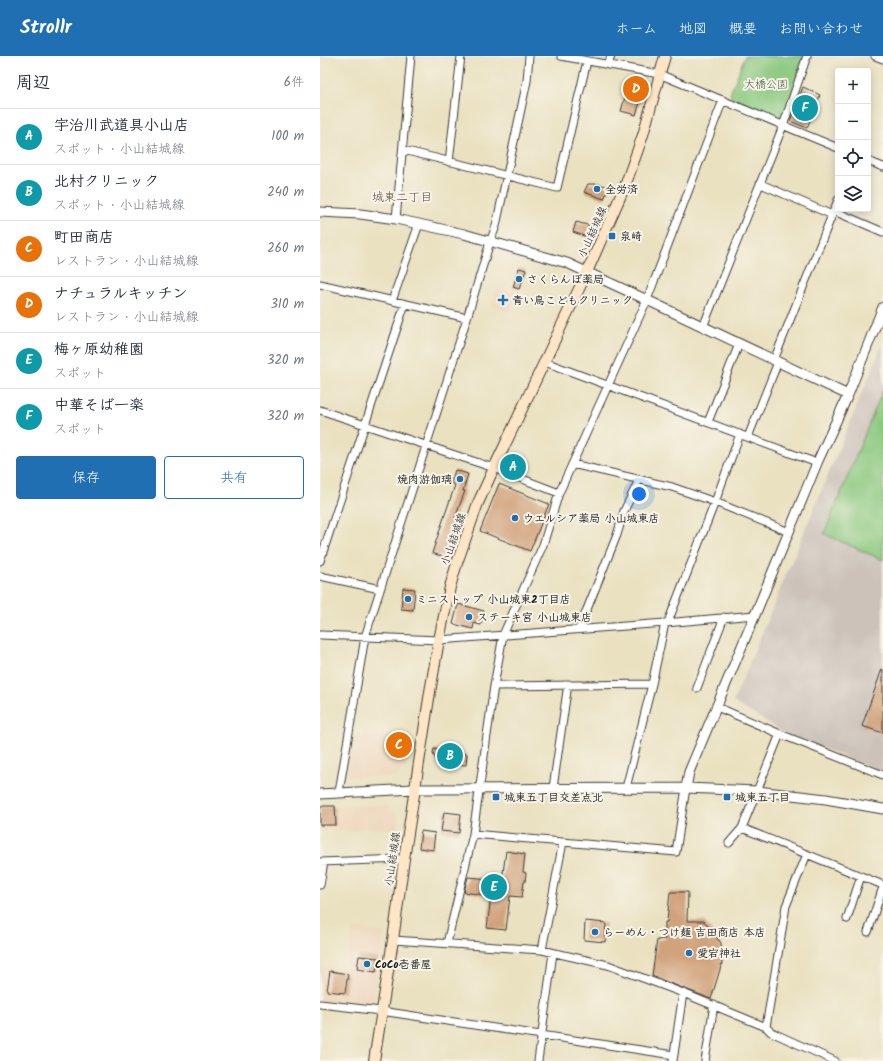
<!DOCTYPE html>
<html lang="ja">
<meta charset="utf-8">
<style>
body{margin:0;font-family:Kalam,"Klee One",sans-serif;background:#f2f2f3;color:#1f2937}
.controls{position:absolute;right:12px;top:12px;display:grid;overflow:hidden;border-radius:4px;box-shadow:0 2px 10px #0003}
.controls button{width:36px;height:36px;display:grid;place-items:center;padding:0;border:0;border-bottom:1px solid #e0e1e3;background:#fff;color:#1f2937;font:20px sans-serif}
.you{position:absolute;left:319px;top:438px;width:14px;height:14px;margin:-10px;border:3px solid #fff;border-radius:50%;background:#1a73e8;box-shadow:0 0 0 6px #1a73e833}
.badge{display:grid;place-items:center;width:26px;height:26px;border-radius:50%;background:#1f6fb2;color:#fff;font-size:13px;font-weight:700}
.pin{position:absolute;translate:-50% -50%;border:2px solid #fff;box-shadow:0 1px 4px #0006}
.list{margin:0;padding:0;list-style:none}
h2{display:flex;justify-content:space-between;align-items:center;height:52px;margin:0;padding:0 16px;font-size:17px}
h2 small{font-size:13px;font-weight:400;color:#747a83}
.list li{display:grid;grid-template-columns:26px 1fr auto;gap:12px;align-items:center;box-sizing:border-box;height:56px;padding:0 16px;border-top:1px solid #e0e1e3}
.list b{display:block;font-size:15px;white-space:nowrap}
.list p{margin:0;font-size:13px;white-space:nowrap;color:#747a83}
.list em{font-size:13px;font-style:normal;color:#747a83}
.actions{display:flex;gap:8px;padding:12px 16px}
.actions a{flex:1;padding:9px 0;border:1px solid #1f6fb2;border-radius:4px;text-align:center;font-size:14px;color:#1f6fb2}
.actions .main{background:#1f6fb2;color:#fff}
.icon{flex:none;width:22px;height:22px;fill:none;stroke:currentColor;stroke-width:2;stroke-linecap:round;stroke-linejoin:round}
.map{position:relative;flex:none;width:563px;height:1005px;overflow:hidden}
header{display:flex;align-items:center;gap:24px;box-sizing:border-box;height:56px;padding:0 20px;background:#1f6fb2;color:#fff}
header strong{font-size:19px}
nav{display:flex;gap:22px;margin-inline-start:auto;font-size:14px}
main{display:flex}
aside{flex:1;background:#fff}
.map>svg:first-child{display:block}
.built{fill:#eed6bb}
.industrial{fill:#ccc2b9}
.green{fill:#8bc97f;stroke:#54724e}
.building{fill:#d1a37c}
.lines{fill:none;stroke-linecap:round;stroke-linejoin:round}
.minor-casing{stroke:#3b3a35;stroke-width:9}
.tertiary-casing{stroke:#3b3a35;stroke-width:11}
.secondary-casing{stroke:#3b3a35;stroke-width:12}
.minor{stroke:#fff;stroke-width:7}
.tertiary{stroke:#fff;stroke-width:9}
.secondary{stroke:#fde5c5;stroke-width:10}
.poi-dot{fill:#1f6fb2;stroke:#f7f3e8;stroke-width:1.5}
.labels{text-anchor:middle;stroke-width:4;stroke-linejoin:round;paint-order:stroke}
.park-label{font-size:11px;fill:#43593f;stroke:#f7f3e8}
.poi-label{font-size:11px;font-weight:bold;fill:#1c1c1c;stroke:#f7f3e8;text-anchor:start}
.street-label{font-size:11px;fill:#1c1c1c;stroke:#f7f3e8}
.neighbourhood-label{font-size:12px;fill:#5b4b3e;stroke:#f7f3e8}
</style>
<header>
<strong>Strollr</strong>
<nav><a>ホーム</a><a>地図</a><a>概要</a><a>お問い合わせ</a></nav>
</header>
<main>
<aside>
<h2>周辺<small>6件</small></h2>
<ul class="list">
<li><span class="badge" style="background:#0f9aa8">A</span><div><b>宇治川武道具小山店</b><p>スポット · 小山結城線</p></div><em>100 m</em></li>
<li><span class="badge" style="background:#0f9aa8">B</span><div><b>北村クリニック</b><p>スポット · 小山結城線</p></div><em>240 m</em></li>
<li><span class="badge" style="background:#e8710a">C</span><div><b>町田商店</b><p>レストラン · 小山結城線</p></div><em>260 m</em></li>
<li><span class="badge" style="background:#e8710a">D</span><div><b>ナチュラルキッチン</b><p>レストラン · 小山結城線</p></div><em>310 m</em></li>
<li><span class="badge" style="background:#0f9aa8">E</span><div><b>梅ヶ原幼稚園</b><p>スポット</p></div><em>320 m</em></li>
<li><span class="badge" style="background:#0f9aa8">F</span><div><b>中華そば一楽</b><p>スポット</p></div><em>320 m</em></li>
</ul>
<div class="actions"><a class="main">保存</a><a>共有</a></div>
</aside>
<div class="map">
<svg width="563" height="1005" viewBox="0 0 563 1005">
<rect width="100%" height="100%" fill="#f7f3e8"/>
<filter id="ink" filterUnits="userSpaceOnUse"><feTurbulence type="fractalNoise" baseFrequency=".025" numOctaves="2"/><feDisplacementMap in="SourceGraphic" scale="8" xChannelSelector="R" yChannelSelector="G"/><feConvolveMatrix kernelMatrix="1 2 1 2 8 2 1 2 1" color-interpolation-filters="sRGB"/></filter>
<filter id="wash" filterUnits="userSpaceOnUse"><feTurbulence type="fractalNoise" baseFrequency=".012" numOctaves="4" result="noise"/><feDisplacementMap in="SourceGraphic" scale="16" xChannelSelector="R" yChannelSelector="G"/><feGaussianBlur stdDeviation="0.9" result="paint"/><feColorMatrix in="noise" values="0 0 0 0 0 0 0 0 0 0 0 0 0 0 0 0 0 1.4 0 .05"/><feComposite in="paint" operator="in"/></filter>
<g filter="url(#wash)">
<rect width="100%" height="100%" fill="#eae1c0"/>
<path class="built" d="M176,232L196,237L191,256L171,250Z
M32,679L91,682L86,712L76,721H26Z
M67,749L78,761L77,772L0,775V750Z
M33,872L64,877L52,953L0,946V910L26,914Z"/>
<path class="industrial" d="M563,287V716L466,678L413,646Z"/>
<path class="green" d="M425,0H484L464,60L459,62L413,43L410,38Z
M563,334V504L504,478Z"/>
<g id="blocks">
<path class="building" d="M312,20L324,23L326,27L316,59L301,55L305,41L306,42Z
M483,31L500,39L487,72L470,65Z
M268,128H279L289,131L284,143L264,136Z
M256,166L271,170L267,181L253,176Z
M199,212L206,214L199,233L193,231Z
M135,414L148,418L143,435H145L135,462L140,464L127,502L112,497L135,429L131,427Z
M179,428L229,448L210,495L160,475Z
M83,532L95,533L93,554L81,553Z
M138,548L164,555L161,569L154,567L153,573L133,568Z
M562,613L563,614V677L542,670Z
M70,681L90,683L89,698L69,696Z
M114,693L147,698L146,709L118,707L113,698Z
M0,750H15L16,769H0Z
M124,756L141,758L139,777L121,775Z
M101,775L115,777L113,794L99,792Z
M186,795L205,798L203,816L206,817L205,826H204L202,841L190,840L186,874L167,872L171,840L144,836L148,821L182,824Z
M350,836H368L367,865H384L401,887L402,907L391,943L332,920L337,884L345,883V866H347Z
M265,865L286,867L285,886L264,884Z
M39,900L58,902L56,916L37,913Z
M10,915L28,918L25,937L7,935Z"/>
</g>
</g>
<g filter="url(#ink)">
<use href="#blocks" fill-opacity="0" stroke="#3b3a35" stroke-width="1"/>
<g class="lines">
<defs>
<path id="minor" d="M241,0L339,18L518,92
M555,0L563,3
M288,9L291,0
M83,94L237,132L267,5
M548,105L563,111
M129,106L141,0
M441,128L512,159
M514,155L563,176
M76,163L91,0
M0,228L147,262
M72,245L99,168
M383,271L463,70L487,0
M454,304L518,144
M225,306L497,407
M0,354L174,412L239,437
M388,366L419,288
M428,381L458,306
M252,408L352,431L395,446L469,476
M0,505L85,248
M0,520L60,533
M348,566L395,446L420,378
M259,573L297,479L304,455L319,424
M0,579L119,584L345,567L435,559
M174,630L332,628
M377,632L404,561
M397,651L460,678L563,719
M460,678L422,772L563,829
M233,732L248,628
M306,732L332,628L345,567
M19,736L45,581L147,262L170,186L176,170L207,25L209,0
M153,778L356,796L366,732
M409,787L422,772
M0,806L84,803
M0,829L4,806
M527,863L541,820
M548,876L563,831
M73,884L222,894L288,909L363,937L446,971L451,976L515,1005
M127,887L153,778L174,630L183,579L223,489L239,437L327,244L403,44
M222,894L243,786
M0,948L61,955L354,999
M446,971L466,850L487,798
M218,1005L233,897
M353,1005L363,937
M385,1005L394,949"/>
<path id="tertiary" d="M0,156L40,158L76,163L144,178L247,207L327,244L528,339
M366,732L369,716L435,559L497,407L528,339L563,251
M0,738L94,733L366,732L437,735L506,743L563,753"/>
<path id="secondary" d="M54,1005L73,884L84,803L110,636L119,584L130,531L137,507L158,447L174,412L267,216L305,130L323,79L345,0"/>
</defs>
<use href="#minor" class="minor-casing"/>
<use href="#tertiary" class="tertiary-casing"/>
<use href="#secondary" class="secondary-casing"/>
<use href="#minor" class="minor"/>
<use href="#tertiary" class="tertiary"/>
<use href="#secondary" class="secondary"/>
</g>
</g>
<g class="poi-dot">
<circle cx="277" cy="133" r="4"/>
<rect x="288" y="176" width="8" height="8" rx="2"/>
<circle cx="199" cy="223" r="4"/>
<path d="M181 238h4v4h4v4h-4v4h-4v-4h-4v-4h4z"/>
<circle cx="140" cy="423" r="4"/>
<circle cx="195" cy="462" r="4"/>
<circle cx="88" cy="543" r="4"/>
<circle cx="149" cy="561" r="4"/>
<rect x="172" y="737" width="8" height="8" rx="2"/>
<rect x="403" y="737" width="8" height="8" rx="2"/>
<circle cx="275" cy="876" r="4"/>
<circle cx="369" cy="897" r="4"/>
<circle cx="47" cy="908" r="4"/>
</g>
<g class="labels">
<g class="park-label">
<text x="446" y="32">大橋公園</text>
</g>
<g class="poi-label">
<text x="285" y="137">全労済</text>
<text x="300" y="184">泉崎</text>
<text x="207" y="227">さくらんぼ薬局</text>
<text x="192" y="248">青い鳥こどもクリニック</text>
<text x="132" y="427" text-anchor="end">焼肉游伽璃</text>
<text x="203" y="466">ウエルシア薬局 小山城東店</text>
<text x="96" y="547">ミニストップ 小山城東2丁目店</text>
<text x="157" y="565">ステーキ宮 小山城東店</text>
<text x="184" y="745">城東五丁目交差点北</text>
<text x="415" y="745">城東五丁目</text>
<text x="283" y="880">らーめん・つけ麺 吉田商店 本店</text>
<text x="377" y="901">愛宕神社</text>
<text x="55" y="912">CoCo壱番屋</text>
</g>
<g class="street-label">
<text transform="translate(272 176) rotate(-66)" y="4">小山結城線</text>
<text transform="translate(133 483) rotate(-71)" y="4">小山結城線</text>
<text transform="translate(72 803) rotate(-82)" y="4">小山結城線</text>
</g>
<g class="neighbourhood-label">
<text x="82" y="145">城東二丁目</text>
</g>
</g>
</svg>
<div class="controls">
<button>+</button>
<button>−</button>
<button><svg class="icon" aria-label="locate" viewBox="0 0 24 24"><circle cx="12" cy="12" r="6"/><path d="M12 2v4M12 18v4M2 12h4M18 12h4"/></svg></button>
<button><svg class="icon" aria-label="layers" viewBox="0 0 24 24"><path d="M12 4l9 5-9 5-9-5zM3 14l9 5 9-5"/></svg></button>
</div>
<div class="you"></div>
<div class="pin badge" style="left:193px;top:411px;background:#0f9aa8">A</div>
<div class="pin badge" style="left:130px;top:700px;background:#0f9aa8">B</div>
<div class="pin badge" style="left:79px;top:689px;background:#e8710a">C</div>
<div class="pin badge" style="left:316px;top:33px;background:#e8710a">D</div>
<div class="pin badge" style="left:174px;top:831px;background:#0f9aa8">E</div>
<div class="pin badge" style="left:485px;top:52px;background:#0f9aa8">F</div>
</div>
</main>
